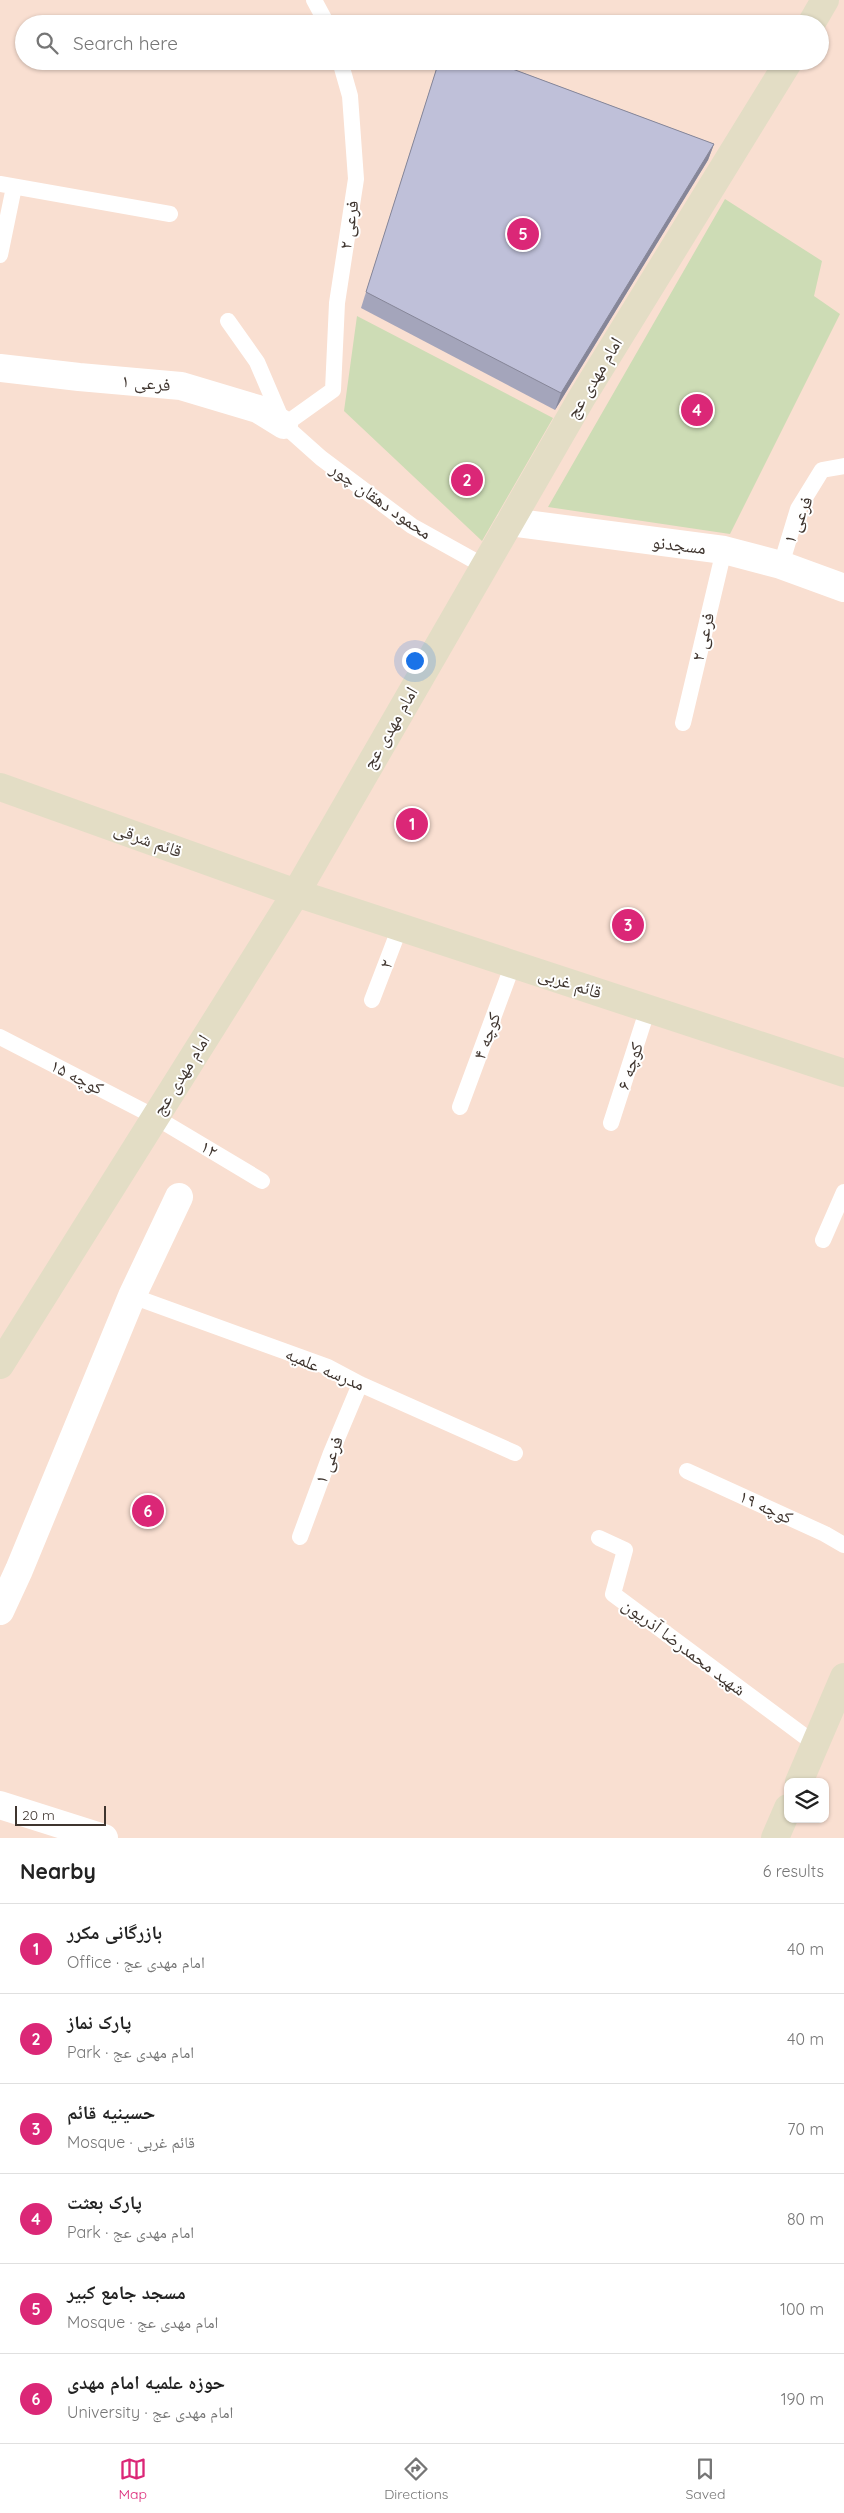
<!DOCTYPE html>
<meta charset="utf-8">
<style>
body{margin:0;font-family:Quicksand,"Noto Naskh Arabic",sans-serif;background:#f2f2f2;color:#222}
.controls{position:absolute;right:15px;bottom:15px;display:grid;overflow:hidden;border-radius:10px;box-shadow:0 1px 4px #0004}
.controls button{width:45px;height:45px;display:grid;place-items:center;padding:0;border:0;border-bottom:1px solid #e0e0e0;background:#fff;color:#222;font:25px sans-serif}
.scale{position:absolute;left:15px;bottom:12px;width:91px;box-sizing:border-box;padding-left:5px;border:2px solid #3f352f;border-top:0;font-size:14px;line-height:18px;white-space:nowrap;color:#3f352f;-webkit-text-stroke:4px #fff;paint-order:stroke}
.you{position:absolute;left:414px;top:660px;width:18px;height:18px;margin:-12px;border:4px solid #fff;border-radius:50%;background:#1a73e8;box-shadow:0 0 0 8px #1a73e833}
.badge{display:grid;place-items:center;width:32px;height:32px;border-radius:50%;background:#db2777;color:#fff;font-size:16px;font-weight:700}
.pin{position:absolute;translate:-50% -50%;border:2px solid #fff;box-shadow:0 1px 5px #0006}
.list{margin:0;padding:0;list-style:none}
h2{display:flex;justify-content:space-between;align-items:center;height:65px;margin:0;padding:0 20px;font-size:21px}
h2 small{font-size:16px;font-weight:400;color:#767676}
.list li{display:grid;grid-template-columns:32px 1fr auto;gap:15px;align-items:center;box-sizing:border-box;height:90px;padding:0 20px;border-top:1px solid #e0e0e0}
.list b{display:block;font-size:19px;white-space:nowrap}
.list p{margin:0;font-size:16px;white-space:nowrap;color:#767676}
.list em{font-size:16px;font-style:normal;color:#767676}
.icon{flex:none;width:28px;height:28px;fill:none;stroke:currentColor;stroke-width:2;stroke-linecap:round;stroke-linejoin:round}
.map{position:relative;flex:none;width:844px;height:1838px;overflow:hidden}
.search{position:absolute;background:#fff;box-shadow:0 1px 4px #0004;left:15px;right:15px;top:15px;height:55px;display:flex;align-items:center;gap:12px;box-sizing:border-box;padding:0 18px;border-radius:28px;color:#767676;font-size:19px}
.sheet{height:605px;background:#fff}
nav{display:flex;justify-content:space-around;align-items:center;box-sizing:border-box;height:70px;border-top:1px solid #e0e0e0;background:#fff;font-size:14px;color:#767676}
nav a{display:grid;justify-items:center;gap:2px}
nav .on{color:#db2777}
.map>svg:first-child{display:block}
.green{fill:#cddcb5}
.lines{fill:none;stroke-linecap:round;stroke-linejoin:round}
.lane{stroke:#fff;stroke-width:16}
.street{stroke:#fff;stroke-width:28}
.secondary{stroke:#e3ddc5;stroke-width:28}
.wall{fill:#a4a5bb}
.shaded-wall{fill:#868698}
.building{fill:#bfc0d9;stroke:#868698}
.labels{text-anchor:middle;stroke-width:4;stroke-linejoin:round;paint-order:stroke}
.street-label{font-size:18px;fill:#3f352f;stroke:#fff}
</style>
<div class="map">
<svg width="844" height="1838" viewBox="0 0 844 1838">
<rect width="100%" height="100%" fill="#f9dfd1"/>
<path class="green" d="M725,199L822,261L814,296L840,314L730,534L548,507Z
M357,316L553,418L482,541L344,411Z"/>
<g class="lines">
<path class="lane" d="M314,0L327,24
M0,184L170,214
M0,255L14,187
M228,321L257,362L284,425L333,390L337,303L356,179L350,96L340,61
M284,425L321,458L412,526L484,566
M781,565L798,509L822,470L844,466
M683,723L724,550
M372,1000L400,927
M0,1037L155,1117L262,1181
M460,1107L513,964
M611,1123L648,1008
M823,1240L844,1192
M132,1296L328,1367L360,1384L515,1453
M687,1471L825,1534L844,1545
M300,1537L331,1453L360,1384
M599,1538L625,1550L613,1594L815,1744"/>
<path class="street" d="M0,368L79,377L181,386L258,409L284,425
M510,522L724,550L781,565L844,588
M0,1611L19,1570L132,1296L179,1197
M0,1805L104,1838"/>
<path class="secondary" d="M811,24L825,0
M0,787L296,893L844,1073
M0,1365L296,893L581,399L789,61
M799,1782L844,1677
M775,1838L788,1808"/>
</g>
<path class="wall" d="M439,61H491L714,144L708,160L555,410L361,308Z"/>
<path class="shaded-wall" d="M714,144L708,160L555,410L561,393Z"/>
<path class="building" d="M439,61H491L714,144L561,393L366,292Z"/>
<g class="labels">
<g class="street-label">
<text transform="translate(349 225) rotate(-81)" y="6">فرعی ۲</text>
<text transform="translate(594 378) rotate(-59)" y="6">امام مهدی عج</text>
<text transform="translate(146 383) rotate(5)" y="6">فرعی ۱</text>
<text transform="translate(381 501) rotate(35)" y="6">محمود دهقان چور</text>
<text transform="translate(798 520) rotate(-67)" y="6">فرعی ۱</text>
<text transform="translate(679 545) rotate(7)" y="6">مسجدنو</text>
<text transform="translate(703 637) rotate(-77)" y="6">فرعی ۲</text>
<text transform="translate(390 728) rotate(-60)" y="6">امام مهدی عج</text>
<text transform="translate(148 840) rotate(20)" y="6">قائم شرقی</text>
<text transform="translate(386 964) rotate(-69)" y="6">۲</text>
<text transform="translate(570 983) rotate(18)" y="6">قائم غربی</text>
<text transform="translate(487 1036) rotate(-70)" y="6">کوچه ۴</text>
<text transform="translate(630 1066) rotate(-72)" y="6">کوچه ۶</text>
<text transform="translate(181 1075) rotate(-58)" y="6">امام مهدی عج</text>
<text transform="translate(77 1077) rotate(27)" y="6">کوچه ۱۵</text>
<text transform="translate(209 1149) rotate(31)" y="6">۱۲</text>
<text transform="translate(325 1369) rotate(23)" y="6">مدرسه علمیه</text>
<text transform="translate(329 1460) rotate(-69)" y="6">فرعی ۱</text>
<text transform="translate(766 1507) rotate(25)" y="6">کوچه ۱۹</text>
<text transform="translate(684 1647) rotate(37)" y="6">شهید محمدرضا آذریون</text>
</g>
</g>
</svg>
<div class="controls">
<button><svg class="icon" aria-label="layers" viewBox="0 0 24 24"><path d="M12 4l9 5-9 5-9-5zM3 14l9 5 9-5"/></svg></button>
</div>
<div class="scale">20 m</div>
<div class="you"></div>
<div class="pin badge" style="left:412px;top:824px">1</div>
<div class="pin badge" style="left:467px;top:480px">2</div>
<div class="pin badge" style="left:628px;top:925px">3</div>
<div class="pin badge" style="left:697px;top:410px">4</div>
<div class="pin badge" style="left:523px;top:234px">5</div>
<div class="pin badge" style="left:148px;top:1511px">6</div>
<div class="search"><svg class="icon" aria-label="search" viewBox="0 0 24 24"><circle cx="10" cy="10" r="6"/><path d="M15 15l6 6"/></svg>Search here</div>
</div>
<section class="sheet">
<h2>Nearby<small>6 results</small></h2>
<ul class="list">
<li><span class="badge">1</span><div><b>بازرگانی مکرر</b><p>Office · امام مهدی عج</p></div><em>40 m</em></li>
<li><span class="badge">2</span><div><b>پارک نماز</b><p>Park · امام مهدی عج</p></div><em>40 m</em></li>
<li><span class="badge">3</span><div><b>حسینیه قائم</b><p>Mosque · قائم غربی</p></div><em>70 m</em></li>
<li><span class="badge">4</span><div><b>پارک بعثت</b><p>Park · امام مهدی عج</p></div><em>80 m</em></li>
<li><span class="badge">5</span><div><b>مسجد جامع کبیر</b><p>Mosque · امام مهدی عج</p></div><em>100 m</em></li>
<li><span class="badge">6</span><div><b>حوزه علمیه امام مهدی</b><p>University · امام مهدی عج</p></div><em>190 m</em></li>
</ul>
</section>
<nav>
<a class="on"><svg class="icon" aria-label="map" viewBox="0 0 24 24"><path d="M3 6l6-2 6 2 6-2v14l-6 2-6-2-6 2zM9 4v14M15 6v14"/></svg>Map</a>
<a><svg class="icon" aria-label="directions" viewBox="0 0 24 24"><path d="M12 3l9 9-9 9-9-9zM9 14v-3h6M13 9l2 2-2 2"/></svg>Directions</a>
<a><svg class="icon" aria-label="saved" viewBox="0 0 24 24"><path d="M7 4h10v16l-5-4-5 4z"/></svg>Saved</a>
</nav>
